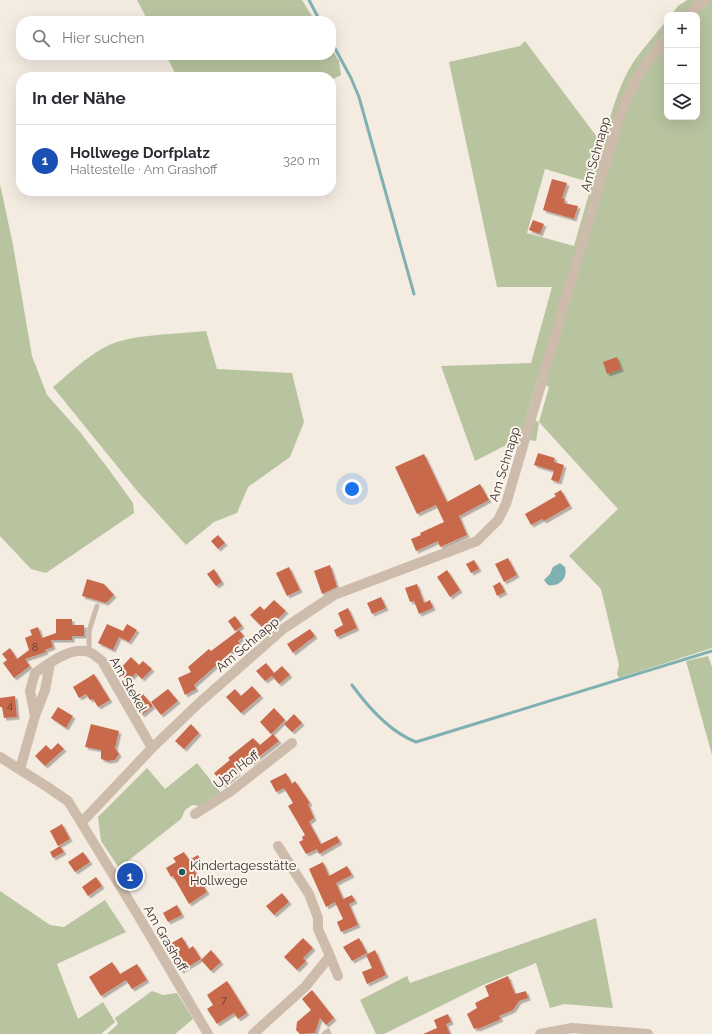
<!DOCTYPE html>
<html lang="de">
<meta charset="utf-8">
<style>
body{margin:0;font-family:Raleway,sans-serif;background:#f2f2f3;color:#2b2b33}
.controls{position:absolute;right:12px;top:12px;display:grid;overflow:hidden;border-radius:8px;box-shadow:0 4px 16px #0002}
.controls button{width:36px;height:36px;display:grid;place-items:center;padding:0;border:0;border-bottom:1px solid #e1e1e2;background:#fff;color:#2b2b33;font:20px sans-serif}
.you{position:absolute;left:352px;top:489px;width:14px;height:14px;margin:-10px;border:3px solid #fff;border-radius:50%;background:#1a73e8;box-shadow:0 0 0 6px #1a73e833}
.badge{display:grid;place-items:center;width:26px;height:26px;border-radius:50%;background:#1f5a5e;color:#fff;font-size:13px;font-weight:700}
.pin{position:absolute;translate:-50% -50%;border:2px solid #fff;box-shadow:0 1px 4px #0006}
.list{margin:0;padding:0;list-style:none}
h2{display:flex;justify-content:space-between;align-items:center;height:52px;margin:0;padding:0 16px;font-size:17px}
h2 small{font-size:13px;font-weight:400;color:#7c7c81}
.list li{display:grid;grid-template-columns:26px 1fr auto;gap:12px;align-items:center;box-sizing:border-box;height:72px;padding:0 16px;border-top:1px solid #e1e1e2}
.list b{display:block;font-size:15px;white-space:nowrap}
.list p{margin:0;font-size:13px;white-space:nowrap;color:#7c7c81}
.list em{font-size:13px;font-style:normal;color:#7c7c81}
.icon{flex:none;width:22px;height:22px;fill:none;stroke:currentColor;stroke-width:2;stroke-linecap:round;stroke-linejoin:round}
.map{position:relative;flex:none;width:712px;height:1034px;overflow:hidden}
.search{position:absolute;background:#fff;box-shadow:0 4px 16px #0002;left:16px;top:16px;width:320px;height:44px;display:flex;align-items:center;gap:10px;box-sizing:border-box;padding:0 14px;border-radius:16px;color:#7c7c81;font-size:15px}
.panel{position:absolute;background:#fff;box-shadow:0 4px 16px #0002;left:16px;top:72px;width:320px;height:124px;border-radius:16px}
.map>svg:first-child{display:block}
.green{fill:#b8c4a0;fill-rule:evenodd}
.water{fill:#7fb0b2}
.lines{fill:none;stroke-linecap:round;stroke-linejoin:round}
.stream{stroke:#7fb0b2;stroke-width:3}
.building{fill:#c8694b;filter:url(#shadow)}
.service{stroke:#cdbbac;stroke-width:5}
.minor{stroke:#cdbbac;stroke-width:10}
.tertiary{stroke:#cdbbac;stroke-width:10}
.poi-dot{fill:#1f5a5e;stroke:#fbf5ee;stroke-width:1.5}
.labels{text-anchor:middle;stroke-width:4;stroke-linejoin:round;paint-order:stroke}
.number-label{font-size:11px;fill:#5e3e33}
.street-label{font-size:13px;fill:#3b302b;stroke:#fbf5ee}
.poi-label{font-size:13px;fill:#3b302b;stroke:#fbf5ee;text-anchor:start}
</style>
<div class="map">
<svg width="712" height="1034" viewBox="0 0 712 1034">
<defs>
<filter id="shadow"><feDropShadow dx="2.5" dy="2.5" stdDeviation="0" flood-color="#0004"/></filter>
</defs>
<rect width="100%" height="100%" fill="#f4ebe1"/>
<path class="green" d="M137,0H302L315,21H148Z
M687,0H712V648L619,678L617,674L619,665L601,589L569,556L618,509L539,422L536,441L518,439L475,461L441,366L531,363L552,287H497L449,62L520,46L525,41L603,145C610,116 618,86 634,61C644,47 656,34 667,20V117H697V15H671L678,6ZM545,169L592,183L574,246L527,233ZM537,380L549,387L539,422L526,418Z
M331,48L339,61L341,75L331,80V77H177L166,55H331Z
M0,184L13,245L32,356L47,395L80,432L110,471L133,503L134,513L46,573L31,569L0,536Z
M206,331L217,369L292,373L304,422L290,457L248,487L237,513L214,522L186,545L138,492L53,387C70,373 87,356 107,346C131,334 178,334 206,331Z
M708,656L712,667V755L686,661Z
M197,763L221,793L200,806L192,805L185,810L181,819L119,868L101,841L98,817L147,768L165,789Z
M0,891L50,925L64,927L105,900L126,932L57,964L78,1019L103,1002L115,1022L101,1034H0Z
M596,918L613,1008L564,1004L550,1008L536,963L483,985L384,1034H376L360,1000L407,976L410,983Z
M152,991L163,995L177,993L193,1019L175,1034H107L118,1024L115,1018Z"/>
<path class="water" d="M560,563L565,567C568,578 560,587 548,585L544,580L550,574L553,567Z"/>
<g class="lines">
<path class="stream" d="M309,0L320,21
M331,41L351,78L359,97L414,294
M352,685C368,707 390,732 416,742L712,651"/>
</g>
<path class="building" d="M552,179L567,183L562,198L565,199L564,203L578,206L574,219L543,210Z
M533,220L544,224L540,234L529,230Z
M617,357L621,369L607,374L603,362Z
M538,453L555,458L554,462L564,465L559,482L551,480L554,471L534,465Z
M424,454L447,502L480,484L489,500L459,516L467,535L440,547L438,541L416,551L411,539L421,535L420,533L444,522L436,505L417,514L395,467Z
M561,490L570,506L544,521L542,519L531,525L525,514L556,496L554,494Z
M218,535L225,543L218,549L211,541Z
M508,558L517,575L504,582L495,564Z
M474,560L479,569L471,573L466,564Z
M330,565L337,587L322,594L314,571Z
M289,567L300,590L287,596L276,573Z
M214,569L222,582L216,586L207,574Z
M447,570L460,590L450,597L437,577Z
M87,579L104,584L114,595L106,603L82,596Z
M500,582L505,592L497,596L493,586Z
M417,584L424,603L430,600L433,608L419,614L414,601L410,602L405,588Z
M381,597L386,608L372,614L367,603Z
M274,600L286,611L266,631L250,615L260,606L264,610Z
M348,608L357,628L337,637L334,630L343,625L338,613Z
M235,616L242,626L235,631L228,621Z
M56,619H72V625H84V636H72V640H51L53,647L45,650L46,652L25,659L30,666L14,678L3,663L7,660L2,654L10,648L17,659L29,650L25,638L32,635L30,630L38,627L42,638L56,633Z
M107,624L123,631L127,624L137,630L129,642L119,637L113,650L98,643Z
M310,629L315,636L293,653L287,644Z
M239,630L244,636L238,641L240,644L194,685L196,689L185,695L178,678L191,672L188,667L209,649L211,651Z
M131,657L139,665L143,661L152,669L142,679L136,673L128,681L118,671Z
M266,663L274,673L282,666L290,675L279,684L272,676L265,681L256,671Z
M94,674L110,700L98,707L93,699L90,700L86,694L79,698L73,687Z
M252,686L261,696L241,713L226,697L235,689L241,696Z
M168,689L178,701L161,715L151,702Z
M143,694L153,706L142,715L133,702Z
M15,696L17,717L4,718L2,707H0V698Z
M58,707L73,716L66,728L51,718Z
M274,708L285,720L271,734L260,722Z
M294,714L302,723L292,732L284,724Z
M91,724L119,731L115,748L119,754L115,760L108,761L101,759V750L85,747Z
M191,724L199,733L184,749L175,741Z
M273,734L279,741L251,763L247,758L235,768L238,773L223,785L214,773L230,760L228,758L253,738L260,745Z
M58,743L64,749L45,766L35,756L46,745L51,750Z
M286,773L292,784L295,781L310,803L308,804L314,818L309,822L321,844L337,836L340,842L319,854L317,849L306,854L299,842L303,840L302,837L305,835L288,806L293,803L284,788L276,792L270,781Z
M62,824L70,839L58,846L50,831Z
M60,846L64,852L53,858L50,852Z
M83,852L90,862L75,872L68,862Z
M184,852L189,860L198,855L202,863L193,868L207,892L189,904L173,876L171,877L166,868L176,862L173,858Z
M323,862L329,876L347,866L352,875L336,883L343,899L352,895L355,901L349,904L358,925L341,932L337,922L343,919L335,902L326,907L309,869Z
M96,877L102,886L88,896L82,887Z
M282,893L289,902L274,915L266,906Z
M177,905L182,915L168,922L163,913Z
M182,937L189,949L193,946L201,959L181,971L174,959L177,957L170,944Z
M303,938L313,948L303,958L306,961L297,970L284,957Z
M359,938L367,953L352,961L343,947Z
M211,950L221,962L211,971L201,960Z
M375,950L386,975L367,984L362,972L372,968L366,955Z
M112,962L120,974L137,964L147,980L132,989L126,980L101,996L89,977Z
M508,976L515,994L526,991L528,998L519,1001L513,1010L499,1016L501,1019L478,1029L477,1028L474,1029L467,1014L477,1008L475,1003L489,996L485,986Z
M227,981L247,1013L238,1019L234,1013L217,1024L207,1009L213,1005L207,995Z
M312,990L334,1018L326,1025L320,1018L315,1033L300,1034L296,1030L297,1022L311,1010L302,999Z
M448,1014L451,1022L446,1024L450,1034H423L437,1028L434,1020Z"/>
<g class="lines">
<path class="service" d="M89,652V631L97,606
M324,1034L328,1031L329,1034"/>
<path class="minor" d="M689,15L704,0
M35,716L45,690L50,663
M0,757L46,786L68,801L139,917L208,1034
M20,769L35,716L30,691L35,673C48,664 71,646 89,652C93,653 98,658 102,661L152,748
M195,814L231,791L292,743
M82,822L152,748L199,703L283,629L334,595L477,541L498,520L506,504L619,118C632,85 642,65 667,39
M330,956L338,976
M253,1034L305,987L330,956L318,929V918L309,894L278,846"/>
<path class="tertiary" d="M540,1034L572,1028L648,1034"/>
</g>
<circle class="poi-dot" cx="182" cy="872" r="4"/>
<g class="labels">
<g class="number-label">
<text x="35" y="651">8</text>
<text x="10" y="709">4</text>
<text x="224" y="1004">7</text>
</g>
<g class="street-label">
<text transform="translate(595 154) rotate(-74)" y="5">Am Schnapp</text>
<text transform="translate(504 464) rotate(-73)" y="5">Am Schnapp</text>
<text transform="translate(247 644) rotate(-40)" y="5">Am Schnapp</text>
<text transform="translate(129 684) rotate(60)" y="5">Am Stekel</text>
<text transform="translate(236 769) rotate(-37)" y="5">Upn Hoff</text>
<text transform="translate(166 938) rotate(60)" y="5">Am Grashoff</text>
</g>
<g class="poi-label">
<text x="190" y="870">Kindertagesstätte<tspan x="190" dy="15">Hollwege</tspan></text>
</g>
</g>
</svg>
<div class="controls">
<button>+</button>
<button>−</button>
<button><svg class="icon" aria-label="layers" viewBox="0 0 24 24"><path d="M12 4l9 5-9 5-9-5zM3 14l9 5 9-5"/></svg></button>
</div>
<div class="you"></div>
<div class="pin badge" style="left:130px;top:876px;background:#1a4fb4">1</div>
<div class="search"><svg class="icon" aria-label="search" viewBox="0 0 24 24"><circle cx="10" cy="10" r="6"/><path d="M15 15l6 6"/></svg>Hier suchen</div>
<section class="panel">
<h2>In der Nähe<small></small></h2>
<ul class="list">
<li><span class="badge" style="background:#1a4fb4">1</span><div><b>Hollwege Dorfplatz</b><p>Haltestelle · Am Grashoff</p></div><em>320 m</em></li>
</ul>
</section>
</div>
